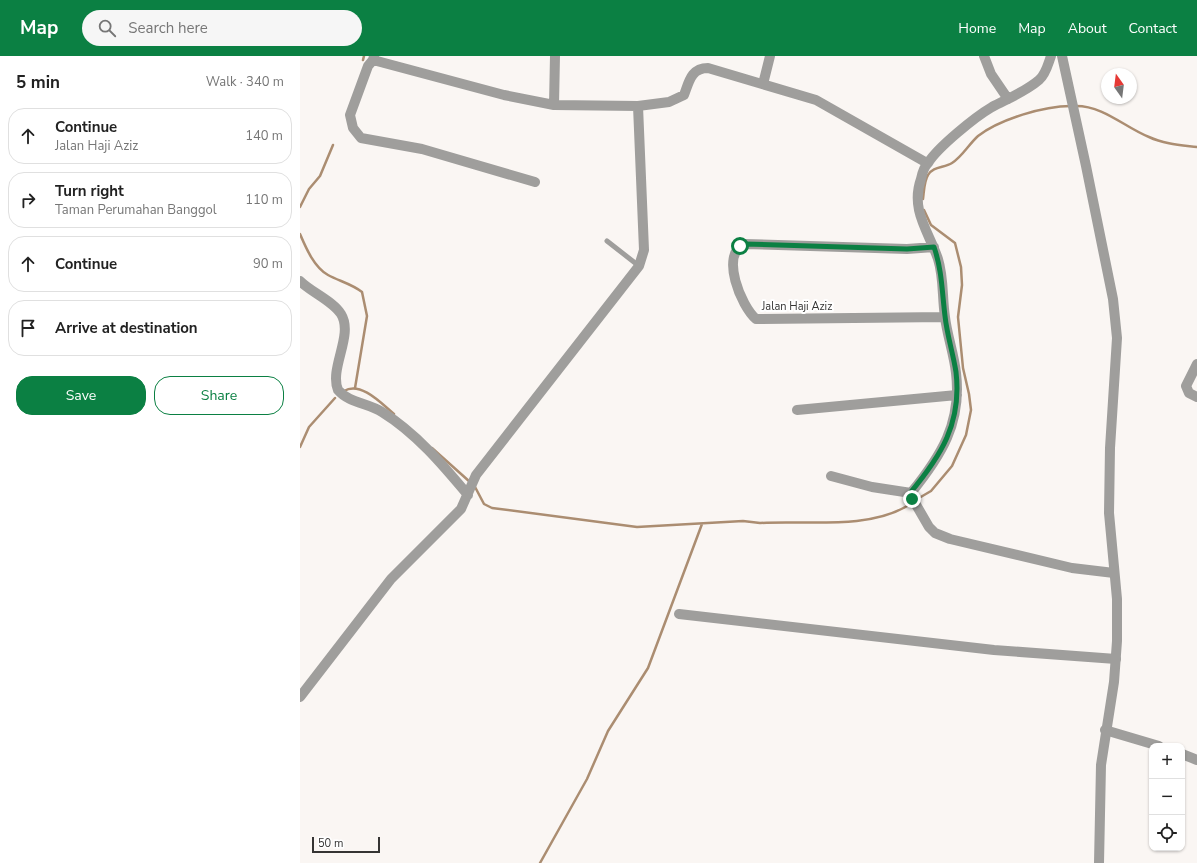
<!DOCTYPE html>
<meta charset="utf-8">
<style>
body{margin:0;font-family:"Nunito Sans",sans-serif;background:#f6f6f6;color:#222}
.controls{position:absolute;right:12px;bottom:12px;display:grid;overflow:hidden;border-radius:8px;box-shadow:0 1px 3px #0004}
.controls button{width:36px;height:36px;display:grid;place-items:center;padding:0;border:0;border-bottom:1px solid #e0e0e0;background:#fff;color:#222;font:20px sans-serif}
.compass{position:absolute;left:801px;top:12px;width:36px;height:36px;border-radius:50%;background:#fff;box-shadow:0 1px 3px #0004;rotate:346deg}
.scale{position:absolute;left:12px;bottom:10px;width:68px;box-sizing:border-box;padding-left:4px;border:2px solid #353433;border-top:0;font-size:11px;line-height:14px;white-space:nowrap;color:#353433;-webkit-text-stroke:3px #fff;paint-order:stroke}
.stop{position:absolute;width:12px;height:12px;margin:-9px;border:3px solid #0b8043;border-radius:50%;background:#fff}
.stop.end{background:#0b8043;border-color:#fff;box-shadow:0 1px 4px #0008}
.list{margin:0;padding:0;list-style:none}
h2{display:flex;justify-content:space-between;align-items:center;height:52px;margin:0;padding:0 16px;font-size:17px}
h2 small{font-size:13px;font-weight:400;color:#767676}
.list li{display:grid;grid-template-columns:26px 1fr auto;gap:12px;align-items:center;box-sizing:border-box;height:56px;margin:0 8px 8px;padding:0 8px;border:1px solid #e0e0e0;border-radius:16px}
.list b{display:block;font-size:15px;white-space:nowrap}
.list p{margin:0;font-size:13px;white-space:nowrap;color:#767676}
.list em{font-size:13px;font-style:normal;color:#767676}
.actions{display:flex;gap:8px;padding:12px 16px}
.actions a{flex:1;padding:9px 0;border:1px solid #0b8043;border-radius:16px;text-align:center;font-size:14px;color:#0b8043}
.actions .main{background:#0b8043;color:#fff}
.icon{flex:none;width:22px;height:22px;fill:none;stroke:currentColor;stroke-width:2;stroke-linecap:round;stroke-linejoin:round}
.map{position:relative;flex:none;width:897px;height:807px;overflow:hidden}
header{display:flex;align-items:center;gap:24px;box-sizing:border-box;height:56px;padding:0 20px;background:#0b8043;color:#fff}
header strong{font-size:19px}
nav{display:flex;gap:22px;margin-inline-start:auto;font-size:14px}
.search{width:280px;height:36px;background:#f6f6f6;display:flex;align-items:center;gap:10px;box-sizing:border-box;padding:0 14px;border-radius:22px;color:#767676;font-size:15px}
main{display:flex}
aside{flex:1;background:#fff}
.map>svg:first-child{display:block}
.lines{fill:none;stroke-linecap:round;stroke-linejoin:round}
.stream{stroke:#ab8d71;stroke-width:2.5}
.service{stroke:#9f9e9c;stroke-width:5}
.minor{stroke:#9f9e9c;stroke-width:10}
.tertiary{stroke:#9f9e9c;stroke-width:10}
.route{stroke:#0b8043;stroke-width:5}
.labels{text-anchor:middle;stroke-width:4;stroke-linejoin:round;paint-order:stroke}
.street-label{font-size:11px;fill:#353433;stroke:#fff}
</style>
<header>
<strong>Map</strong>
<div class="search"><svg class="icon" aria-label="search" viewBox="0 0 24 24"><circle cx="10" cy="10" r="6"/><path d="M15 15l6 6"/></svg>Search here</div>
<nav><a>Home</a><a>Map</a><a>About</a><a>Contact</a></nav>
</header>
<main>
<aside>
<h2>5 min<small>Walk · 340 m</small></h2>
<ul class="list">
<li><svg class="icon" aria-label="ahead" viewBox="0 0 24 24"><path d="M12 20V5M6 11l6-6 6 6"/></svg><div><b>Continue</b><p>Jalan Haji Aziz</p></div><em>140 m</em></li>
<li><svg class="icon" aria-label="right" viewBox="0 0 24 24"><path d="M7 20v-9h11M14 6l5 5-5 5"/></svg><div><b>Turn right</b><p>Taman Perumahan Banggol</p></div><em>110 m</em></li>
<li><svg class="icon" aria-label="ahead" viewBox="0 0 24 24"><path d="M12 20V5M6 11l6-6 6 6"/></svg><div><b>Continue</b></div><em>90 m</em></li>
<li><svg class="icon" aria-label="arrive" viewBox="0 0 24 24"><path d="M6 21V4h12l-3 4 3 4H6"/></svg><div><b>Arrive at destination</b></div></li>
</ul>
<div class="actions"><a class="main">Save</a><a>Share</a></div>
</aside>
<div class="map">
<svg width="897" height="807" viewBox="0 0 897 807">
<rect width="100%" height="100%" fill="#faf6f3"/>
<g class="lines">
<path class="stream" d="M63,4L64,0
M776,50C804,50 824,71 849,81C864,88 881,89 897,91
M623,143C624,136 624,125 628,119C633,110 644,112 652,107C662,101 669,88 678,80C700,63 744,50 771,50
M0,151L9,133L20,120L33,89
M0,178C6,192 14,211 28,219C39,225 52,228 62,236L67,260L55,332
M44,335C61,325 82,348 94,358
M0,391L9,371L35,342
M132,392L170,426
M174,429L184,448L192,452L337,471L443,465L460,467C505,464 567,474 607,450
M619,442L631,435L652,410L666,379L671,354L669,338L663,312L658,261L662,229L661,211L655,187L631,169L624,154
M240,807L287,723L308,675L348,612L402,468"/>
<path class="service" d="M307,185L339,210"/>
<path class="minor" d="M74,0L73,4L204,39L254,49L338,50L369,46L384,39C389,26 391,12 408,12L516,44L627,107
M684,0L691,18L708,43
M751,0C748,8 746,18 739,24C725,36 707,43 692,51C675,61 638,91 628,107C624,111 622,118 621,123C610,154 629,176 638,203C644,222 642,242 645,261C647,279 654,298 656,317C662,367 641,400 611,437V440L629,471L635,477L650,483L772,512L814,517
M73,4L68,10L50,59L53,72L61,82L122,93L235,126
M463,28L470,0
M254,49L255,0
M634,191L607,193L444,188C420,199 441,250 456,263L645,261
M0,225C11,236 33,245 41,258C54,279 29,312 38,334C49,347 68,347 82,356C116,377 142,408 168,439
M897,308L886,330L889,337L897,341
M497,354L657,339
M531,420L572,431L611,437
M379,558L694,594L816,603
M0,641L91,523L161,453L176,419L339,210L344,194L338,50
M805,674L859,690
M882,698L897,704"/>
<path class="tertiary" d="M762,0L786,110L813,243L817,282L810,392L809,457L817,543V585L814,626L801,709L799,807"/>
</g>
<g class="lines">
<path class="route" d="M440,190L444,188L607,193L634,191C642,214 642,236 645,260C647,279 653,297 656,316C662,367 641,400 610,437L612,443"/>
</g>
<g class="labels">
<g class="street-label">
<text x="497" y="254">Jalan Haji Aziz</text>
</g>
</g>
</svg>
<div class="controls">
<button>+</button>
<button>−</button>
<button><svg class="icon" aria-label="locate" viewBox="0 0 24 24"><circle cx="12" cy="12" r="6"/><path d="M12 2v4M12 18v4M2 12h4M18 12h4"/></svg></button>
</div>
<svg class="compass" viewBox="-18 -18 36 36"><path d="M0-13l5 13h-10z" fill="#e53935"/><path d="M0 13l5-13h-10z" fill="#767676"/></svg>
<div class="scale">50 m</div>
<div class="stop" style="left:440px;top:190px"></div>
<div class="stop end" style="left:612px;top:443px"></div>
</div>
</main>
